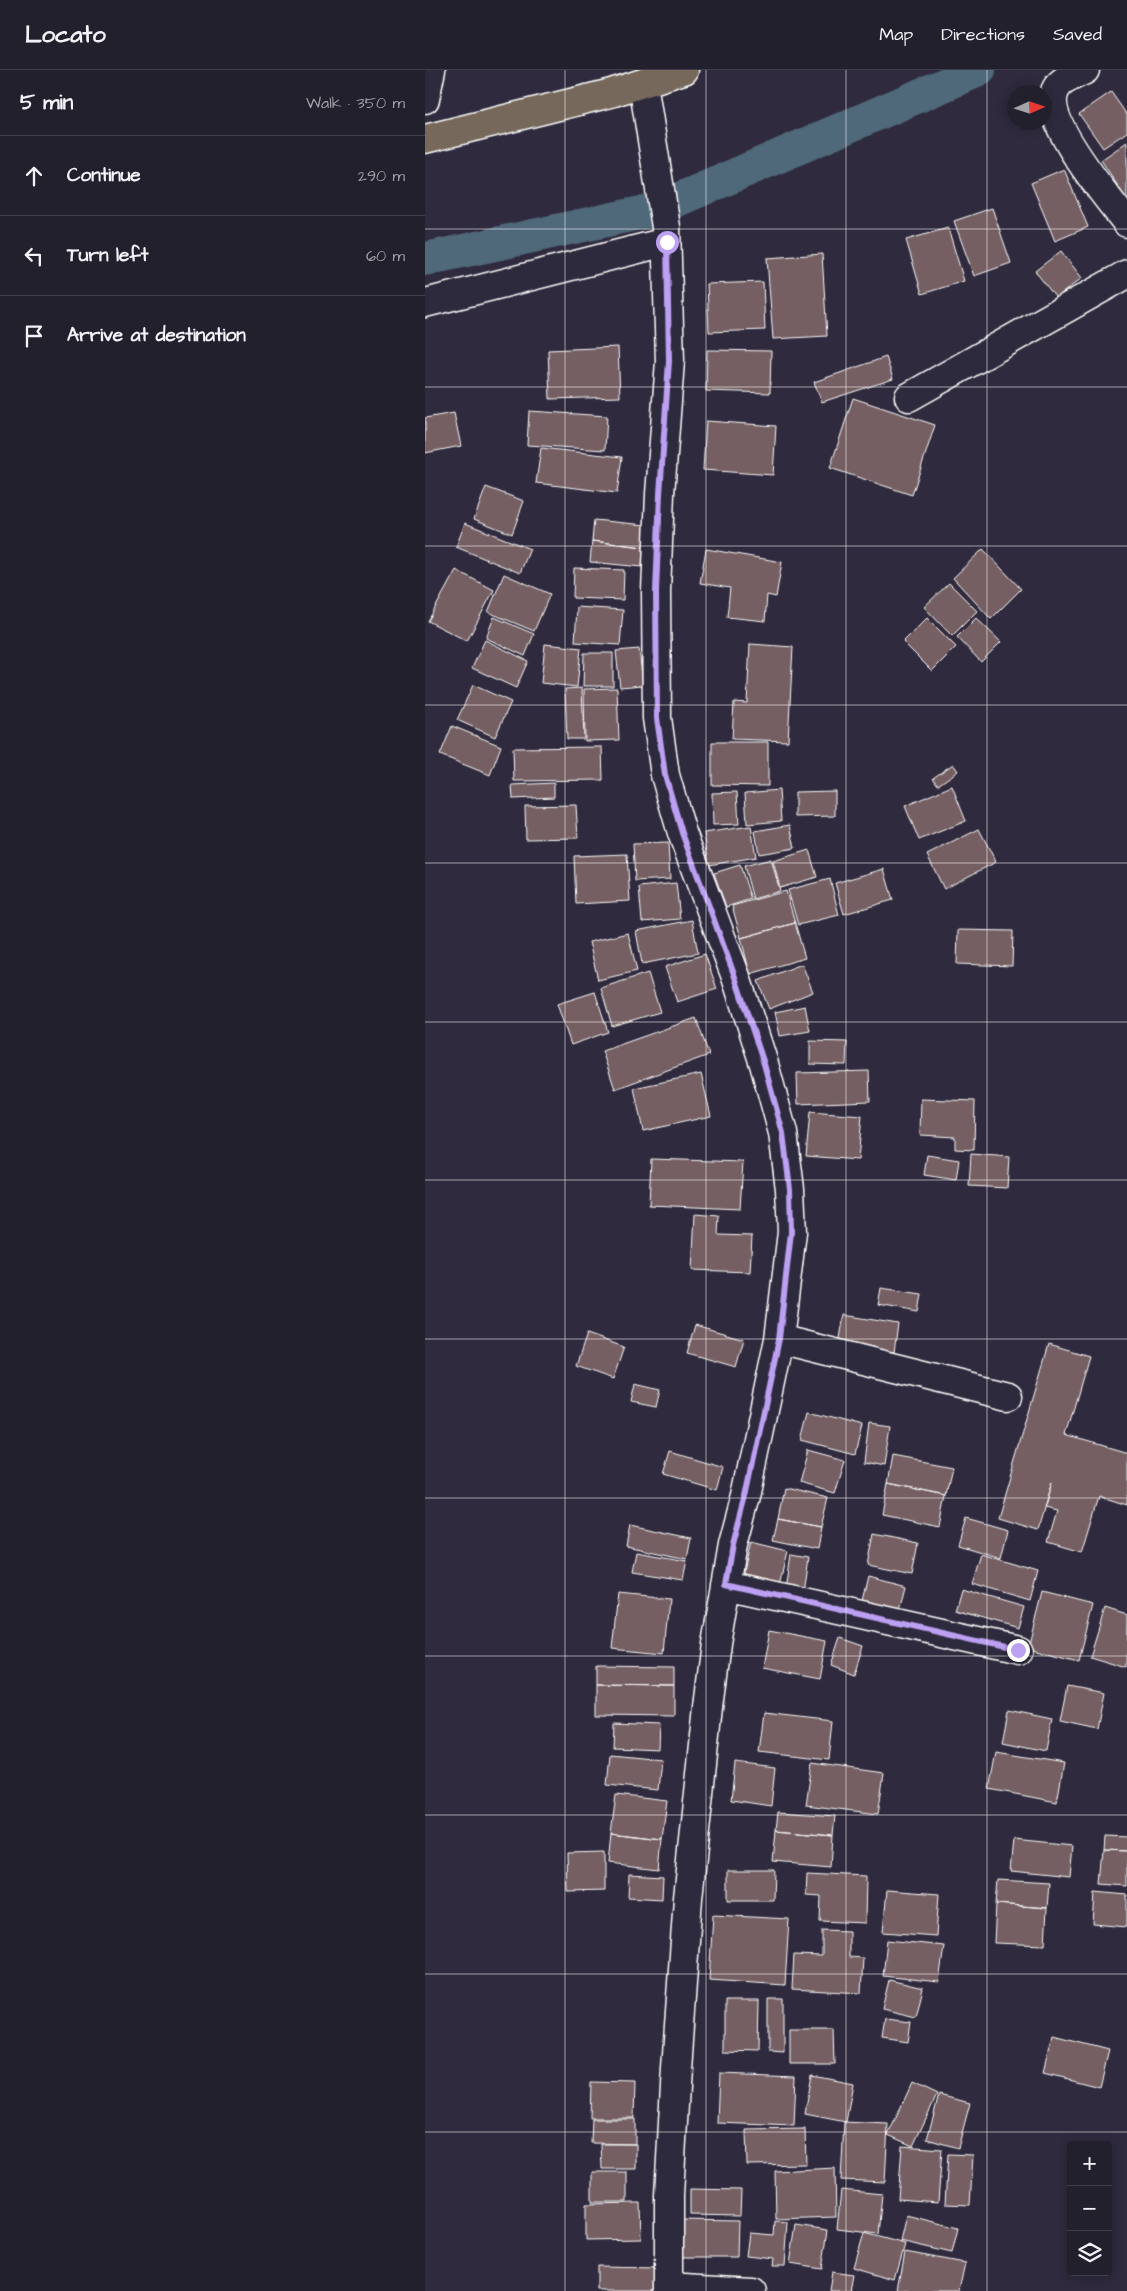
<!DOCTYPE html>
<meta charset="utf-8">
<style>
body{margin:0;font-family:"Architects Daughter",sans-serif;background:#2f2d3a;color:#f1f3f6}
.controls{position:absolute;right:15px;bottom:15px;display:grid;overflow:hidden;border-radius:5px;box-shadow:0 2px 12px #0003}
.controls button{width:45px;height:45px;display:grid;place-items:center;padding:0;border:0;border-bottom:1px solid #403e4a;background:#23202e;color:#f1f3f6;font:25px sans-serif}
.compass{position:absolute;left:582px;top:15px;width:45px;height:45px;border-radius:50%;background:#23202e;box-shadow:0 2px 12px #0003;rotate:87deg}
.stop{position:absolute;width:15px;height:15px;margin:-11px;border:4px solid #bca0f2;border-radius:50%;background:#fff}
.stop.end{background:#bca0f2;border-color:#fff;box-shadow:0 1px 5px #0008}
.list{margin:0;padding:0;list-style:none}
h2{display:flex;justify-content:space-between;align-items:center;height:65px;margin:0;padding:0 20px;font-size:21px}
h2 small{font-size:16px;font-weight:400;color:#a3a3aa}
.list li{display:grid;grid-template-columns:32px 1fr auto;gap:15px;align-items:center;box-sizing:border-box;height:80px;padding:0 20px;border-top:1px solid #403e4a}
.list b{display:block;font-size:19px;white-space:nowrap}
.list em{font-size:16px;font-style:normal;color:#a3a3aa}
.icon{flex:none;width:28px;height:28px;fill:none;stroke:currentColor;stroke-width:2;stroke-linecap:round;stroke-linejoin:round}
.map{position:relative;flex:none;width:702px;height:2221px;overflow:hidden}
header{display:flex;align-items:center;gap:30px;box-sizing:border-box;height:70px;padding:0 25px;background:#23202e;border-bottom:1px solid #403e4a}
header strong{font-size:24px}
nav{display:flex;gap:28px;margin-inline-start:auto;font-size:18px}
main{display:flex}
aside{flex:1;background:#23202e}
.map>svg:first-child{display:block}
.lines{fill:none;stroke-linecap:round;stroke-linejoin:round}
.canal{stroke:#50687a;stroke-width:34}
.building{fill:#745e62;stroke:#fff}
.street-casing{stroke:#fff;stroke-width:31}
.primary-casing{stroke:#fff;stroke-width:31}
.street{stroke:#2f2a3d;stroke-width:28}
.primary{stroke:#76695c;stroke-width:28}
.route{stroke:#bca0f2;stroke-width:6}
.grid{fill:none;stroke:#fff;stroke-width:1;stroke-opacity:0.55}
</style>
<header>
<strong>Locato</strong>
<nav><a>Map</a><a>Directions</a><a>Saved</a></nav>
</header>
<main>
<aside>
<h2>5 min<small>Walk · 350 m</small></h2>
<ul class="list">
<li><svg class="icon" aria-label="ahead" viewBox="0 0 24 24"><path d="M12 20V5M6 11l6-6 6 6"/></svg><div><b>Continue</b></div><em>290 m</em></li>
<li><svg class="icon" aria-label="left" viewBox="0 0 24 24"><path d="M17 20v-9H6M10 6l-5 5 5 5"/></svg><div><b>Turn left</b></div><em>60 m</em></li>
<li><svg class="icon" aria-label="arrive" viewBox="0 0 24 24"><path d="M6 21V4h12l-3 4 3 4H6"/></svg><div><b>Arrive at destination</b></div></li>
</ul>
</aside>
<div class="map">
<svg width="702" height="2221" viewBox="0 0 702 2221">
<rect width="100%" height="100%" fill="#2f2a3d"/>
<filter id="ink" filterUnits="userSpaceOnUse"><feTurbulence type="fractalNoise" baseFrequency=".02" numOctaves="2"/><feDisplacementMap in="SourceGraphic" scale="10" xChannelSelector="R" yChannelSelector="G"/><feConvolveMatrix kernelMatrix="1 2 1 2 8 2 1 2 1" color-interpolation-filters="sRGB"/></filter>
<g filter="url(#ink)">
<g class="lines">
<path class="canal" d="M0,189L229,140L554,0"/>
</g>
<path class="building" d="M686,22L702,45V62L678,78L654,44Z
M702,72V130L676,90Z
M639,99L663,157L630,171L606,113Z
M567,138L586,193L549,206L529,151Z
M523,158L539,211L497,224L481,170Z
M636,181L657,208L631,228L610,201Z
M397,184L402,266L348,269L342,188Z
M338,212L340,260L284,262L282,214Z
M193,277L195,327L125,329L123,280Z
M282,280L346,281L345,323L281,321Z
M461,287L468,309L397,332L389,312Z
M428,328L510,355L487,425L405,398Z
M104,341L182,346L180,380L102,375Z
M29,343L36,376L0,383V348Z
M281,351L351,356L348,405L278,400Z
M116,378L197,387L192,423L111,413Z
M61,417L99,431L87,464L49,449Z
M169,450L221,455L219,477L167,471Z
M40,453L105,479L95,503L31,477Z
M167,471L219,477L217,497L165,492Z
M281,479L357,492L351,527L342,525L340,551L302,547L305,518L275,513Z
M558,479L596,519L566,549L528,508Z
M149,498L199,500L198,530L148,528Z
M31,500L69,520L42,571L3,551Z
M79,504L125,524L109,561L63,542Z
M524,513L552,541L527,566L499,537Z
M152,537L198,540L195,575L150,572Z
M69,547L109,564L100,586L61,568Z
M502,548L531,577L507,601L478,572Z
M551,548L576,572L556,592L532,567Z
M60,570L103,591L91,618L47,598Z
M120,574L156,578L152,617L116,613Z
M325,574L368,577L363,671L307,669L309,632L322,633Z
M214,579L218,615L195,617L191,581Z
M159,583H188V616H158Z
M48,615L86,632L70,667L32,650Z
M157,618L159,669H142L140,619Z
M192,618L194,670L160,671L159,619Z
M27,656L76,676L65,705L15,685Z
M287,672H343V716L287,715Z
M177,677L178,710L89,711L88,678Z
M528,694L533,701L513,715L508,708Z
M129,713V727L88,729L87,715Z
M527,716L541,751L494,770L480,736Z
M354,720L356,751L322,754L320,723Z
M410,721V746L370,747V722Z
M312,722L314,754L288,755L287,723Z
M151,735L153,768L101,769L100,736Z
M365,755L370,778L334,784L330,761Z
M326,756L331,787L284,795L279,763Z
M554,759L571,792L519,819L502,785Z
M243,773L245,809L210,811L208,774Z
M384,780L392,807L355,818L348,791Z
M202,784L205,831L151,834L149,786Z
M346,789L355,821L328,829L319,796Z
M315,795L326,829L301,837L289,803Z
M459,799L468,830L419,844L410,813Z
M405,809L414,845L373,855L363,820Z
M251,813L255,849L217,852L214,817Z
M361,821L370,853L316,868L307,836Z
M267,850L273,883L217,894L211,861Z
M370,853L380,888L325,904L316,868Z
M533,860L588,861L587,896L532,894Z
M203,863L212,901L173,910L164,872Z
M280,884L292,919L252,932L240,897Z
M377,894L388,922L344,939L333,911Z
M223,903L235,942L187,956L176,918Z
M170,922L183,962L146,975L132,934Z
M380,936L385,961L355,966L350,942Z
M271,948L284,985L190,1019L177,981Z
M385,971L422,972L421,995L385,994Z
M444,1001L445,1031L373,1034L372,1003Z
M276,1004L286,1046L218,1061L209,1018Z
M496,1029L550,1031L549,1080L530,1079V1067L495,1065Z
M385,1042L437,1046L433,1090L381,1086Z
M546,1084L584,1087L582,1118L544,1116Z
M502,1085L534,1090L531,1110L499,1105Z
M226,1089L318,1092L315,1139L224,1135Z
M270,1144L294,1146L293,1165L327,1166L325,1202L267,1200Z
M456,1218L497,1224L494,1242L453,1235Z
M419,1245L473,1254L469,1282L414,1274Z
M270,1255L319,1269L311,1297L262,1283Z
M162,1264L199,1277L188,1309L151,1296Z
M624,1274L664,1286L641,1365L702,1383V1435L674,1426L657,1482L623,1472L632,1441L619,1438L627,1412L613,1460L573,1448Z
M210,1314L235,1320L231,1337L206,1332Z
M384,1342L437,1356L430,1384L377,1370Z
M444,1353L465,1356L459,1396L439,1392Z
M383,1380L420,1390L410,1423L374,1413Z
M245,1381L298,1397L292,1420L238,1404Z
M468,1386L527,1397L521,1426L463,1414Z
M463,1414L521,1426L515,1457L457,1445Z
M359,1418L403,1428L396,1457L353,1449Z
M541,1448L583,1460L576,1488L533,1475Z
M353,1449L396,1457L392,1479L348,1470Z
M205,1455L266,1468L262,1489L201,1476Z
M449,1464L493,1473L487,1504L443,1495Z
M326,1472L363,1481L354,1519L317,1511Z
M211,1482L262,1491L258,1510L207,1502Z
M366,1484L383,1487L378,1522L361,1519Z
M556,1484L613,1501L605,1531L547,1514Z
M443,1506L481,1516L473,1548L435,1539Z
M536,1519L599,1537L593,1558L530,1540Z
M617,1522L668,1535L654,1590L603,1577Z
M193,1524L244,1529L239,1583L187,1578Z
M680,1538L702,1545L701,1597L665,1586Z
M344,1560L402,1571L395,1609L337,1598Z
M415,1568L438,1576L429,1604L406,1595Z
M171,1596L249,1597V1616L171,1615Z
M171,1615L249,1616V1646L171,1645Z
M642,1616L679,1623L672,1659L635,1651Z
M584,1640L627,1649L621,1681L578,1672Z
M339,1643L408,1651L404,1690L334,1682Z
M189,1653L234,1655L233,1679L188,1677Z
M571,1682L639,1693L632,1732L564,1719Z
M185,1684L236,1689L233,1720L182,1715Z
M310,1693L350,1698L346,1736L306,1730Z
M387,1693L459,1703L453,1744L381,1735Z
M191,1725L242,1731L237,1769L186,1763Z
M353,1742L410,1746L408,1765L351,1760Z
M351,1760L408,1765L406,1797L348,1792Z
M186,1763L237,1769L234,1799L183,1793Z
M680,1766L702,1767V1781L679,1780Z
M589,1770L647,1776L644,1807L586,1801Z
M679,1780L702,1781V1816L676,1814Z
M179,1782V1821L143,1822L142,1783Z
M303,1800H349L348,1830H303Z
M382,1803L441,1806L440,1853L395,1851L396,1826L381,1825Z
M204,1804L238,1806L237,1829L203,1827Z
M573,1810L624,1813L622,1838L571,1834Z
M462,1820L514,1824L511,1866L458,1862Z
M670,1822L702,1825V1857L668,1854Z
M571,1834L622,1838L620,1875L569,1873Z
M288,1845L364,1849L360,1915L284,1910Z
M397,1860L424,1861V1887L438,1888L436,1923L367,1919L369,1885L397,1886Z
M462,1870L519,1876L514,1912L458,1906Z
M464,1910L498,1918L491,1947L457,1939Z
M343,1929H358V1983L343,1982Z
M300,1931H334L333,1981L300,1980Z
M460,1949L486,1952L483,1972L457,1968Z
M364,1960H409L410,1994H364Z
M629,1967L683,1981L674,2017L620,2003Z
M294,2003L371,2006L369,2056L292,2053Z
M387,2005L428,2013L421,2052L380,2044Z
M166,2012L210,2013L209,2048H165Z
M487,2013L512,2025L488,2076L463,2065Z
M514,2025L545,2033L533,2078L502,2069Z
M167,2049H210V2074L166,2073Z
M419,2052L463,2054L460,2112L416,2110Z
M380,2059L381,2094L322,2095L321,2060Z
M176,2074H211V2099H177Z
M477,2076L517,2079L513,2132L473,2129Z
M523,2084L548,2085L545,2135L520,2134Z
M410,2098L411,2147L351,2149L350,2101Z
M167,2102H202V2132H167Z
M265,2119L316,2120L315,2146L265,2145Z
M416,2120L457,2124L453,2164L412,2159Z
M215,2133L216,2169L161,2170V2134Z
M481,2145L533,2158L527,2183L475,2171Z
M256,2150L313,2151L312,2187H256Z
M350,2151L363,2152L360,2196H347L348,2189L321,2186L324,2163L349,2165Z
M371,2155L403,2160L397,2199L365,2194Z
M439,2163L480,2174L470,2210L429,2198Z
M480,2182L540,2193L534,2221H473Z
M172,2197L235,2198V2221H172Z
M407,2202L429,2205L426,2221H404Z"/>
<g class="lines">
<defs>
<path id="street" d="M660,0C651,5 636,9 631,19C614,48 684,129 702,153
M218,14L241,157L245,291L235,424L231,521L232,648L240,705L257,763L311,907L339,994L358,1063L365,1119L367,1162L354,1269L321,1426L308,1475L291,1574L283,1637L263,1828L251,1998L244,2125V2221
M0,29L6,0
M0,233L241,172
M484,327L702,204
M354,1269L583,1326
M301,1515L593,1580
M244,2216L326,2221"/>
<path id="primary" d="M0,69L186,23L259,0"/>
</defs>
<use href="#street" class="street-casing"/>
<use href="#primary" class="primary-casing"/>
<use href="#street" class="street"/>
<use href="#primary" class="primary"/>
</g>
</g>
<g class="lines" filter="url(#ink)">
<path class="route" d="M242,172L244,291L235,424L231,521L232,648L240,705L257,763L310,907L339,994L358,1063L365,1119L366,1162L354,1269L321,1426L308,1475L301,1514L593,1580"/>
</g>
<path class="grid" d="M140,0V2221M281,0V2221M421,0V2221M562,0V2221M0,159H702M0,317H702M0,476H702M0,635H702M0,793H702M0,952H702M0,1110H702M0,1269H702M0,1428H702M0,1586H702M0,1745H702M0,1904H702M0,2062H702"/>
</svg>
<div class="controls">
<button>+</button>
<button>−</button>
<button><svg class="icon" aria-label="layers" viewBox="0 0 24 24"><path d="M12 4l9 5-9 5-9-5zM3 14l9 5 9-5"/></svg></button>
</div>
<svg class="compass" viewBox="-18 -18 36 36"><path d="M0-13l5 13h-10z" fill="#e53935"/><path d="M0 13l5-13h-10z" fill="#a3a3aa"/></svg>
<div class="stop" style="left:242px;top:172px"></div>
<div class="stop end" style="left:593px;top:1580px"></div>
</div>
</main>
